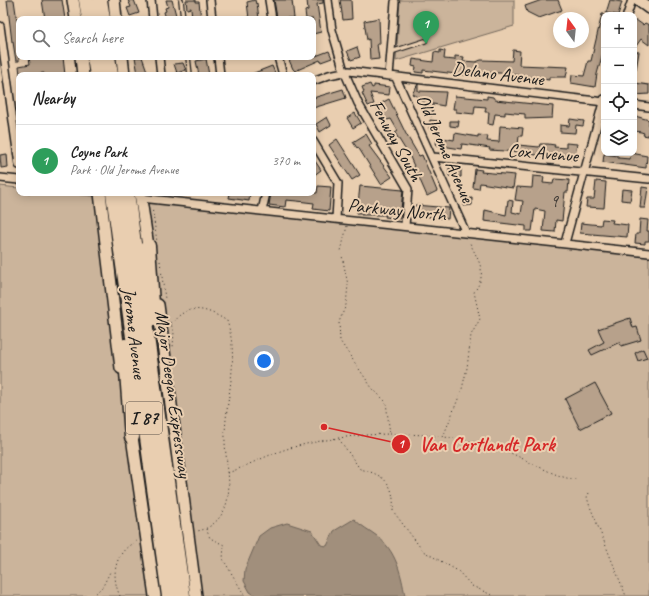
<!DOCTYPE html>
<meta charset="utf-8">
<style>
body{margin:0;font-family:Caveat,sans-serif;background:#f2f2f2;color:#222}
.controls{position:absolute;right:12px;top:12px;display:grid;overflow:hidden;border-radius:8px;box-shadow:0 2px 10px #0003}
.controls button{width:36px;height:36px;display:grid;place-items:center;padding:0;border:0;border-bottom:1px solid #e0e0e0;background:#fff;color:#222;font:20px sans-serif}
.compass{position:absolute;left:553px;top:12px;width:36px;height:36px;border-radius:50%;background:#fff;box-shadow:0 2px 10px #0003;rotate:345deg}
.you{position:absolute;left:264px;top:361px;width:14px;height:14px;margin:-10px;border:3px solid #fff;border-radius:50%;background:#1a73e8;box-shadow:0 0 0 6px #1a73e833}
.badge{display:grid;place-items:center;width:26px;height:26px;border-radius:50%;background:#1c1c1c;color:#fff;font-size:13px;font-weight:700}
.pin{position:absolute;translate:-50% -33px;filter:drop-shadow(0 1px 2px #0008)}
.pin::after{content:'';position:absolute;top:21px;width:14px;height:12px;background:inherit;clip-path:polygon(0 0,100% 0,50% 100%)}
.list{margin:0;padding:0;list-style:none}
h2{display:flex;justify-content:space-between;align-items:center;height:52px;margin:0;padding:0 16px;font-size:17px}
h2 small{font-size:13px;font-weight:400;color:#767676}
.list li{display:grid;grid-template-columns:26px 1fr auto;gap:12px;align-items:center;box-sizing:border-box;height:72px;padding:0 16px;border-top:1px solid #e0e0e0}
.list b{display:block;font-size:15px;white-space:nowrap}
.list p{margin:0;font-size:13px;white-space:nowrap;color:#767676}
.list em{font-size:13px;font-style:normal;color:#767676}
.icon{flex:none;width:22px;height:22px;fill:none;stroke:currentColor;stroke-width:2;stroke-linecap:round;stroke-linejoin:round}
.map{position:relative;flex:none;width:649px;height:596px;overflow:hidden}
.search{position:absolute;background:#fff;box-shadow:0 2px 10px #0003;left:16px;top:16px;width:300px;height:44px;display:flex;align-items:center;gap:10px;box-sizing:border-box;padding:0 14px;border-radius:8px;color:#767676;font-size:15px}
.panel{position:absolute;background:#fff;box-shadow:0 2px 10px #0003;left:16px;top:72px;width:300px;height:124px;border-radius:8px}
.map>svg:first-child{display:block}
.green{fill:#cbb49b;stroke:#74685c}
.water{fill:#a18f7c;stroke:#6c6156}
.building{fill:#b7a18b;stroke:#1c1c1c}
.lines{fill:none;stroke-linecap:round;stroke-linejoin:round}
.lane-casing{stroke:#1c1c1c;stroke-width:6}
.street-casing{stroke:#1c1c1c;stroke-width:10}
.secondary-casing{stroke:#1c1c1c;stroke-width:14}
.highway-casing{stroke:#1c1c1c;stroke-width:17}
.path{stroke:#1c1c1c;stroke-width:1;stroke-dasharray:1 3;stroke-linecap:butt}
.lane{stroke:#e9ceb0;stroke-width:3.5}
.street{stroke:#e9ceb0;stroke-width:7}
.secondary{stroke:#e9ceb0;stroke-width:11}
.highway{stroke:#e9ceb0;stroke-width:14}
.labels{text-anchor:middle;stroke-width:4;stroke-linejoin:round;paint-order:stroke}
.number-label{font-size:17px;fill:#433d38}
.shield{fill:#e9ceb0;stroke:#5a5148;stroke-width:1}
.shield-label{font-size:18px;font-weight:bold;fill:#1c1c1c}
.street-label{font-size:19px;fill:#1c1c1c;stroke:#e9ceb0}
.leader{fill:none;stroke:#d62828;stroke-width:1.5}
.callout-dot{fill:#d62828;stroke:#e9ceb0;stroke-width:1.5}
.mark-label{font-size:12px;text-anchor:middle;font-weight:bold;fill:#fff}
.callout-label{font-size:20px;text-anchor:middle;font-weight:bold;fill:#d62828;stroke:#e9ceb0;stroke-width:4;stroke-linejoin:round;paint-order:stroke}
</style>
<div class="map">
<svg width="649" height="596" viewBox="0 0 649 596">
<rect width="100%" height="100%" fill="#e9ceb0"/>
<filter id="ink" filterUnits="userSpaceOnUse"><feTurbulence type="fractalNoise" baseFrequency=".025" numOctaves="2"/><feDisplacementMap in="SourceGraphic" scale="8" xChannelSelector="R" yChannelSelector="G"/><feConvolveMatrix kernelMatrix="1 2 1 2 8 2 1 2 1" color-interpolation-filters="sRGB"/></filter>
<g filter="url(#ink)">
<path class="green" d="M400,0H514V26L396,61Z
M0,186L19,188V193H65L649,257V596H0Z"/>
<path class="water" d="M354,519C361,526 369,530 377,536C396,551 401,573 405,596H256L250,592L244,581L245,569L259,536L270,528L287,523L312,531L321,545L327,546L334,531Z"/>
<path class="building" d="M7,0H14L17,21H19V61H16L13,42H12Z
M42,0H62L65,19H45Z
M128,0H134L139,13L130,16L127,8L131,7Z
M166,0H172L177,19H166L164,12L166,11L165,8L168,7Z
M186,0H196V2H199L201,19H192L191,8L187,9Z
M255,0L256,4L257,3L259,19H249L247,2Z
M274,0H292L294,18H277Z
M307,0H323V3L317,4L321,32L313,34V19H306L305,11L308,10Z
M340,0H351L352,19L343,20Z
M542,0H558L562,10L539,18L527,12L525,6Z
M610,0L622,2L618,15L606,13Z
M602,14H604V49L597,74L595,87L571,83L572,75L584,76L588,61H591Z
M379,18L380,44H377L379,59L370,60L369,39L367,40L364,21Z
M636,20L643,25L645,23L649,25V45L641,39L634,49V24Z
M357,47L360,57L351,60L347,51Z
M440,50L445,51L444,59L455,60V56L464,57L463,61L476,62L481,60L512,61L513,50L520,51L519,65L568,67L566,77H549V80L504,73H482L481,77L423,70V73L415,72L416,67L412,66L413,59L433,62L434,52L440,53Z
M329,51L332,58L321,62L320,60L295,71L293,69L289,60L297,57H313Z
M634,51L639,52L636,70L634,69Z
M29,57H63L65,75H44V73L20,75L19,66L30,64Z
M135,57H142L147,71L138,74Z
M206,59L209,75H199L196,61Z
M183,63L186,70L177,73L174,64Z
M272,66L276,75H249Z
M635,83L649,85V94L634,95Z
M370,84L372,88L374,87V85L390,87L389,95L370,93L374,104L368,106L362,93L364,92L362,87Z
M418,84V91L446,92L444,106L433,104L432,116L424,115V101H416L417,96L412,94Z
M343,89L346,98L313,108V98Z
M455,96L487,99V96L493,97L495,100L553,106L552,118L525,119V114L505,112V115L495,114L493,125L488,124L489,112H485L486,107L475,106L474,114L456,112V109H453Z
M389,99L406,134L419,156L422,155L437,191L427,196L410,157L395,133L398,131L391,119L387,120L381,110L379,111L376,106Z
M355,113L361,123L353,128L347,118Z
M635,116L649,120L648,136L643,135L644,133L641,132L634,131Z
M327,117L331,125L320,132L316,124Z
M570,119L584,121L583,126L576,125L575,133L560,132V125L569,126Z
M430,120L439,121V130L429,129Z
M450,121H459L458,127L450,126Z
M500,126L523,128L522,136H519L518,145L539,147L540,144H548L555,145L554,147L566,148V143L577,144L574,160L568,159L569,156L554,154L553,157L521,153V152L489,150L490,148L477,146L462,144L461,149L436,145L437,137L454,140L455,133L478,137V135L488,136L487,141L499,142Z
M366,134L372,144L369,146L392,177L381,184L358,147L357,148L353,142Z
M337,139L360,175L352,180L329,145Z
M631,153L647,156L646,168L603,162L604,154L618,156V158L630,159Z
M7,154L8,167L1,168L0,155Z
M313,158L321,170L313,176Z
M449,168L461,169V177L449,176Z
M475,169L482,170L481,172L515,175L513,188L480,183L479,189L473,188Z
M533,176L544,177L543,183L553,184L554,179L569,180L568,192H565L562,221L556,220L555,232L543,231L545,211L535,209L532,231H526V226L484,221L485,210L506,215L508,200L513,201L512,212L521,214L523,201L515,200L517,187L532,188Z
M596,181L606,182L604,208L586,207L587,199H594Z
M318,186L331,187L329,211L313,209L314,203L297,201L286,200L285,207L269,205L271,193H317Z
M360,186L403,190L400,219L385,217L386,215H361V213H357Z
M642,187L648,188L645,208H640Z
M622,189L632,190L630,201L621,200Z
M230,193H250L249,201L229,198Z
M472,198V205L464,206V199Z
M415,205L449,208L448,219L414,215Z
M602,219L613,220L612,223L628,225L627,237L580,233L581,223L601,225Z
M640,219L648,220L647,231H649V241H645V244L635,243L636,234H639Z
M630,318L633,328L637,327L641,340L621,346L620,342L592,355L589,350L604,342L598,329Z
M643,349L647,358L638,361L635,353Z
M595,383L611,413L580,429L565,399Z"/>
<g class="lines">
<defs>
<path id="lane" d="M181,0L183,19
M391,52L425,41
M188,57L190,75"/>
<path id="street" d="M151,0L153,19
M210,0L212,19
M269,0L272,19
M328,0L332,30L344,71L358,103L408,189L405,226
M627,15L632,0
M0,26L19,165
M159,57L161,75
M218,57L220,75
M278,57L283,75
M389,76L395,2
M396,78L466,233
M313,81L329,75L349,71L604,102
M634,105L649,107
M313,141L338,183L336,219
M433,157L649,179
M0,178L19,180
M141,198L649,253
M262,211L266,193
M565,243L604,99"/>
<path id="secondary" d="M73,0L76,19
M114,0L116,19
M638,0L649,8
M81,57L83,75
M122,57L124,75
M100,193L121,368
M140,193L149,253
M158,305L196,596
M131,430L155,596"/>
<path id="highway" d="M86,0L89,19
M100,0L103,19
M94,57L97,75
M108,57L111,75
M113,193L169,596
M127,193L183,596
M148,246L153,319
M125,346L132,437"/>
</defs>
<use href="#lane" class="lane-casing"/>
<use href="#street" class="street-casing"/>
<use href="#secondary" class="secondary-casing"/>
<use href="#highway" class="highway-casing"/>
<path class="path" d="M152,207L157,242
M347,226L341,251L348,285L346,305L339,322L340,341L372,388L386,402L390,434
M160,261L165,299
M170,322L174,332L173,347
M171,325C186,302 207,308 227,321C240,361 226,395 225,435C224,459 234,484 225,508C220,520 209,530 196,531
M443,437L462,389L467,368L471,335L480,319L474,292C489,272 478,261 469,241
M339,439L360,469C385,475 395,484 393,511L423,551L458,571L472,586L494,596
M228,473C249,465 269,454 290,448C357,430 428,429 495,447C515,452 559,481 576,479
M589,493L587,497L589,504L626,596
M206,529L210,538L224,545L223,559L245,596
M93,596L103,586L111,570H114
M120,596C110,575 115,551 137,541"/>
<use href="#lane" class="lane"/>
<use href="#street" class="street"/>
<use href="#secondary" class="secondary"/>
<use href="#highway" class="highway"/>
</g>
</g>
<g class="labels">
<g class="number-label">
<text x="554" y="207">9</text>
</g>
<rect class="shield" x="126" y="402" width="36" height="32" rx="3"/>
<g class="shield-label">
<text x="144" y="424">I 87</text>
</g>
<g class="street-label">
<text transform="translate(498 73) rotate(7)" y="7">Delano Avenue</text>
<text transform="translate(397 140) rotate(61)" y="7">Fenway South</text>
<text transform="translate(446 148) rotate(66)" y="7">Old Jerome Avenue</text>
<text transform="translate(543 152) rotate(5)" y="7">Cox Avenue</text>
<text transform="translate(397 209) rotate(6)" y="7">Parkway North</text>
<text transform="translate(135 333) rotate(83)" y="7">Jerome Avenue</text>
<text transform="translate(174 394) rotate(82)" y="7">Major Deegan Expressway</text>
</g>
</g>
<path class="leader" d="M324 427L401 444"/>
<g class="callout-dot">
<circle cx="324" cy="427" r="4"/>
<circle cx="401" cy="444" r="10"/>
</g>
<g class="mark-label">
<text x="401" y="448">1</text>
</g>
<g class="callout-label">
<text x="487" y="451">Van Cortlandt Park</text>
</g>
</svg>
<div class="controls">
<button>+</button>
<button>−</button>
<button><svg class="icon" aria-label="locate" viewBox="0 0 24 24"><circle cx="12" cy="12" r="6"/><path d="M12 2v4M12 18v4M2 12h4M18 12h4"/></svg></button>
<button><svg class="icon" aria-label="layers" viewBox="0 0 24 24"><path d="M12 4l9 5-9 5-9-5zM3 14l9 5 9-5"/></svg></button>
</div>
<svg class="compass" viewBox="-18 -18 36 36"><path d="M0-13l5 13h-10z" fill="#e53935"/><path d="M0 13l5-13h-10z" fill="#767676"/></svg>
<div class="you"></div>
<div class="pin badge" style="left:426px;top:44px;background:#2e9e5b">1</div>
<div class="search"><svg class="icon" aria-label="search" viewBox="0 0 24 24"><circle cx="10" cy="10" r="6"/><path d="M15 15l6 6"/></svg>Search here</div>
<section class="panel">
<h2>Nearby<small></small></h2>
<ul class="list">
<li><span class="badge" style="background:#2e9e5b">1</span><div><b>Coyne Park</b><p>Park · Old Jerome Avenue</p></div><em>370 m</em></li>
</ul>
</section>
</div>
